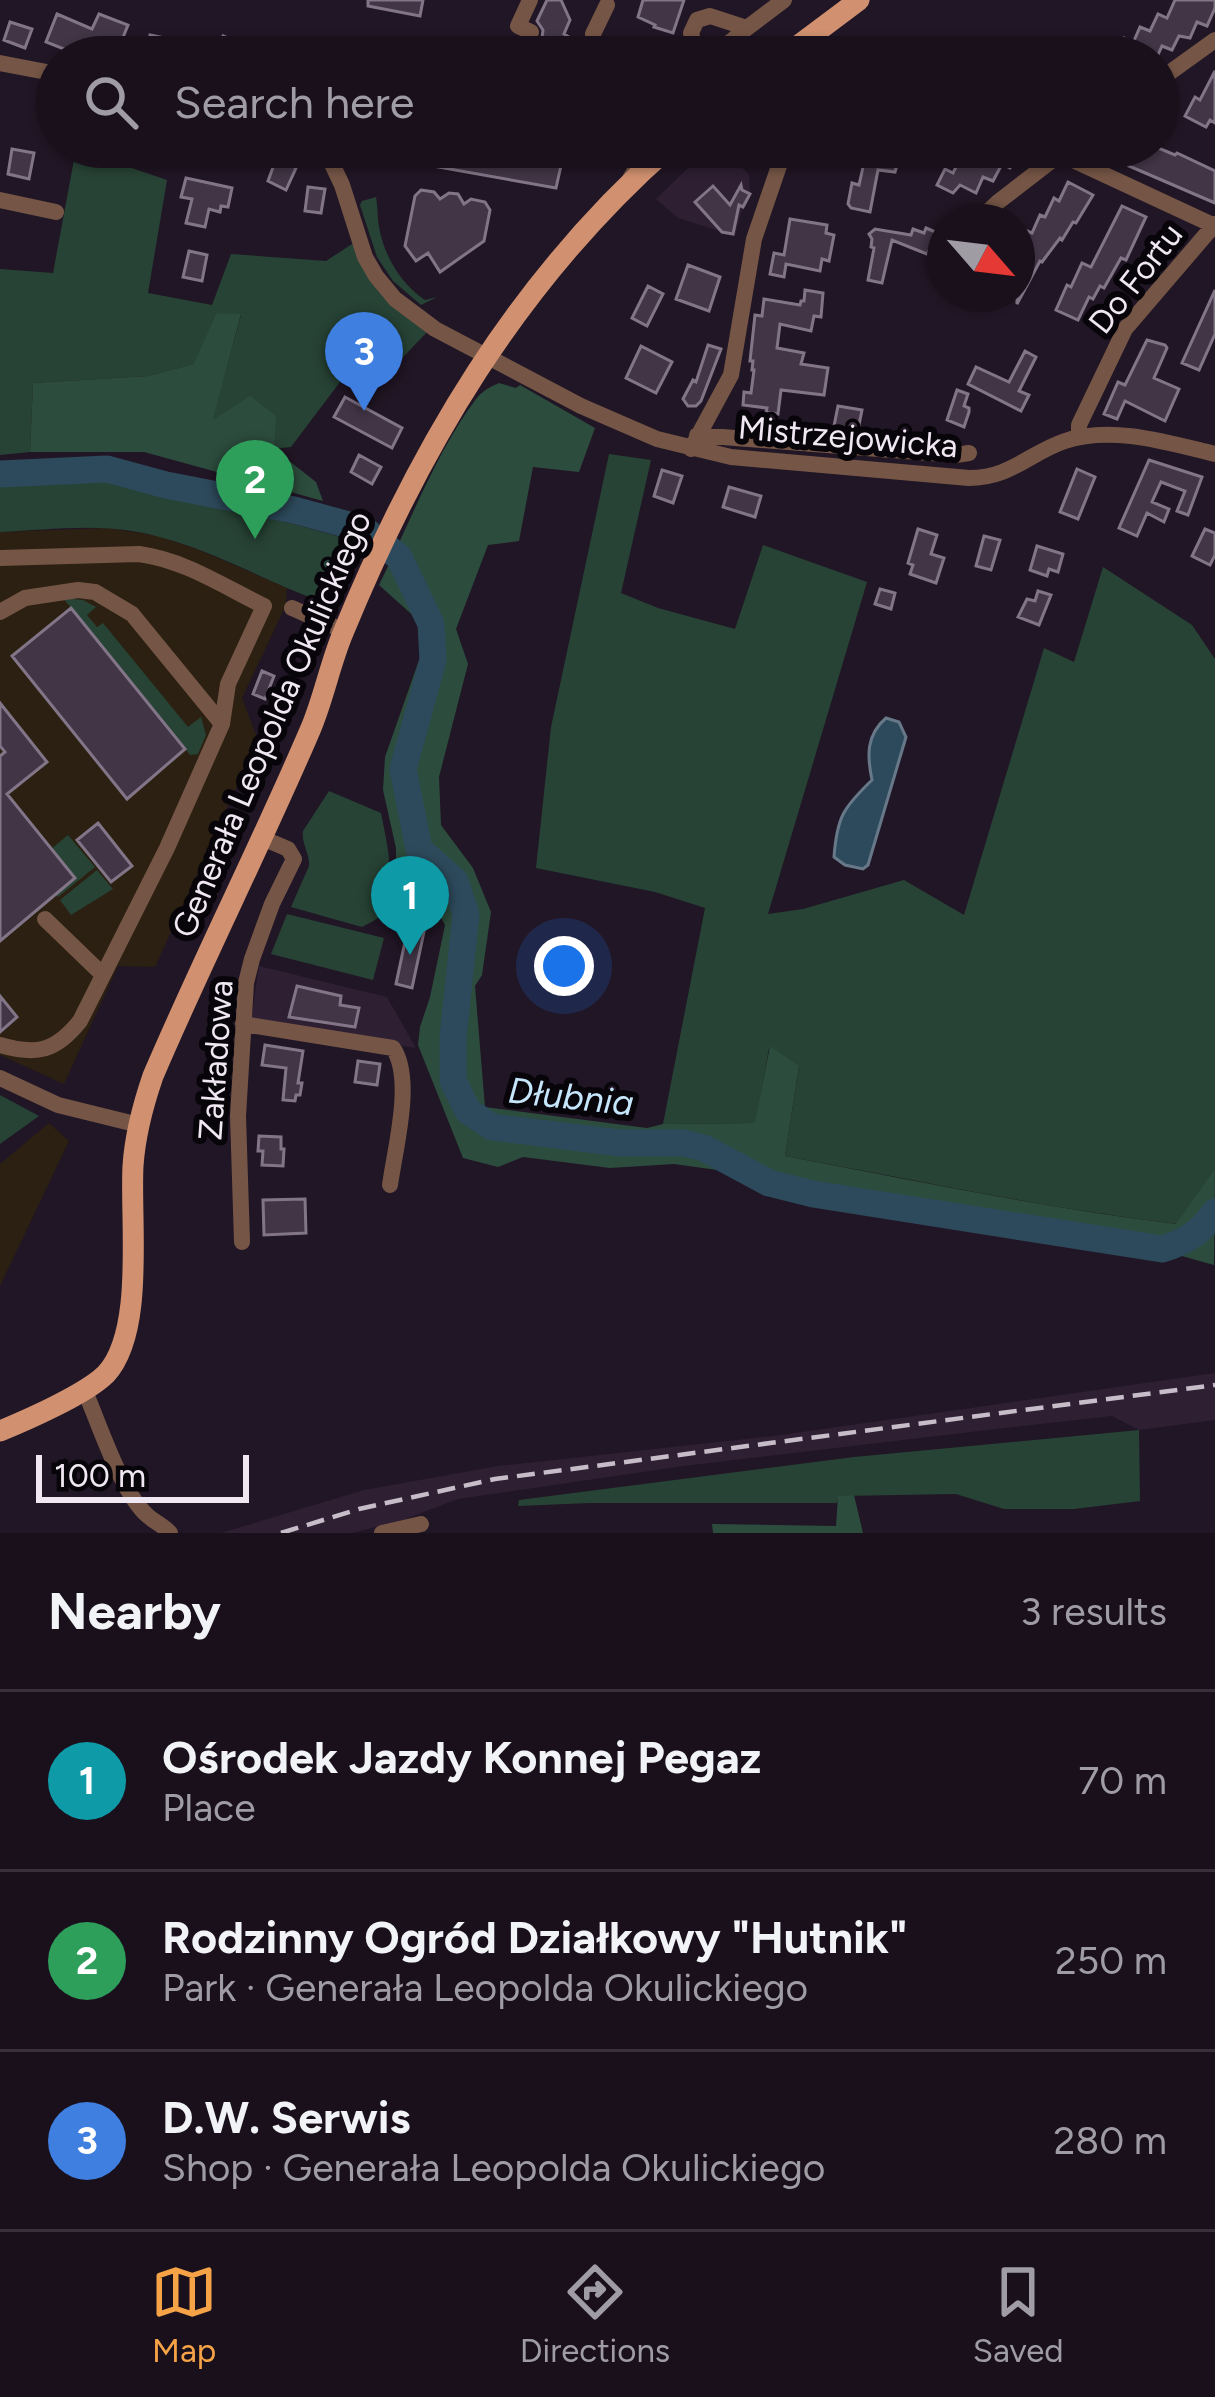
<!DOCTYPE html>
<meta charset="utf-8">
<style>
body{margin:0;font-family:Figtree,sans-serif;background:#221925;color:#f1f3f6}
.compass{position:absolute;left:927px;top:204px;width:108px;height:108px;border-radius:50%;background:#19101c;box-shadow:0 3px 9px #0004;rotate:118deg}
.scale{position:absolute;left:36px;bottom:30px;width:213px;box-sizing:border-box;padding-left:12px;border:6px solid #efe7f2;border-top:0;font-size:33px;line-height:42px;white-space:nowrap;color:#efe7f2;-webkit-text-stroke:9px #08050a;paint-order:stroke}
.you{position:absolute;left:564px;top:966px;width:42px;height:42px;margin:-30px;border:9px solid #fff;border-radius:50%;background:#1a73e8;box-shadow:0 0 0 18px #1a73e833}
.badge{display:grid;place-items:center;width:78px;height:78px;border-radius:50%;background:#f5a346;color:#fff;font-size:39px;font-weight:700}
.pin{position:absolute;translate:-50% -99px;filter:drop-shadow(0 3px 6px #0008)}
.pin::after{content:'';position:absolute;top:63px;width:42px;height:36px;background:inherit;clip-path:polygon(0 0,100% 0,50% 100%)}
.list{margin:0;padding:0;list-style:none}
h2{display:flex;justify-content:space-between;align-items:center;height:156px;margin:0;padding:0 48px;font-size:51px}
h2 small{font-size:39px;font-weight:400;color:#9f9da3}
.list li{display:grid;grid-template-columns:78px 1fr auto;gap:36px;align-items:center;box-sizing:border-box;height:180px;padding:0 48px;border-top:3px solid #37303b}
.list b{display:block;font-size:45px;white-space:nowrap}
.list p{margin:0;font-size:39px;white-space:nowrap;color:#9f9da3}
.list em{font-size:39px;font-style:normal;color:#9f9da3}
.icon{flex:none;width:66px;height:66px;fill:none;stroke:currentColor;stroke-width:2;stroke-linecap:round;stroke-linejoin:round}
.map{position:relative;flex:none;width:1215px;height:1533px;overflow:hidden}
.search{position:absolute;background:#19101c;box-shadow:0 3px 9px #0004;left:36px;right:36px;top:36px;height:132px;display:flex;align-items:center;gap:30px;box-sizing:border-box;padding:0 42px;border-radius:66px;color:#9f9da3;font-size:45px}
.sheet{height:696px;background:#19101c}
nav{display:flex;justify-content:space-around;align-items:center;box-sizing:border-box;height:168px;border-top:3px solid #37303b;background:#19101c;font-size:33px;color:#9f9da3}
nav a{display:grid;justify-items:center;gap:6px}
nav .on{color:#f5a346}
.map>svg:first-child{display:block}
.built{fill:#2e1f33}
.industrial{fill:#2b2011}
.green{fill:#274335}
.forest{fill:#2c4c3d}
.water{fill:#2d4a5c;stroke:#677989;stroke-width:3}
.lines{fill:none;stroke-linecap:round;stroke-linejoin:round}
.river{stroke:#2d4a5c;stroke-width:27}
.building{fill:#423546;stroke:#837588;stroke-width:3}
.minor{stroke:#755646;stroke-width:16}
.major{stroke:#d19170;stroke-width:21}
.rail{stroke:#c6bdc9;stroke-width:4.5;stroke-dasharray:18 9;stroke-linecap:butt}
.labels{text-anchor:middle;stroke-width:12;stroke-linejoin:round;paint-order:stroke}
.street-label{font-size:33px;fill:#efe7f2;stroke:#08050a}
.water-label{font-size:36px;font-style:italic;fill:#c5e6fb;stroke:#08050a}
</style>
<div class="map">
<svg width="1215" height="1533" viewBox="0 0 1215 1533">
<rect width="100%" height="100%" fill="#211625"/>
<path class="built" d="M713,147H723L749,175L750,194L741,213L735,236L678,218L656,199L691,165Z
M259,966L387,997L416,1048L251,1021Z
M1215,1373V1420L1139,1430L1112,1416L988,1430L684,1466L458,1499L403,1520L352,1533H221L364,1490L498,1466L774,1436Z"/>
<path class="industrial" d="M108,528L158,536L199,550L287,588L286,605L242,698L258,740L155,967L118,966L64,1084L0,1055V532Z
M49,1123L69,1141L0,1286V1164Z"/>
<path class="green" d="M76,149L167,180L148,293L212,305L231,254L326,261L352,244L428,331L386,375L346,374L291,447L273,449L212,422L241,315L216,313L195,364L148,376L33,383L30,452L0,455V269L53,273Z
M376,197C378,207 377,217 379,227C384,256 401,284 425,300L437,297L421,305L393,281L377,257L360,205L362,201Z
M609,454L651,460L621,593L658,608L735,629L763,545L867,582L768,914L803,909L904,880L964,915L1044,648L1074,662L1103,567L1192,625L1215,659V1168L1177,1224C1044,1208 916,1180 785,1156L799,1067L769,1048L756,1123L663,1124L705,908L655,892L536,868L551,727Z
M0,481H104L290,523L337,536L351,547L325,603C261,580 200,542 132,531C89,524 43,530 0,532Z
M63,598L83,600L96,607L87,615L97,627L103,623L188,727L201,717L206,735L198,754L190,755Z
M329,791L381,813C390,860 396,873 377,919L362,927L291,907L309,866C310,853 301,844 303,831Z
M68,835L95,867L58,897L56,895L60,892L51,849Z
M97,870L113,889L71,915L60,900Z
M287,914L384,938L373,980L271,954Z
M0,1095L39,1116L0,1144Z
M1139,1430L1140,1501L1074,1509H1004L956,1494L839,1496L837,1503H590L518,1506L519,1500L854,1457Z"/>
<path class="forest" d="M216,313L241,314L213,420L250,396L276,416L274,449L316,482L323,501L144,452H30L33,383L148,376L194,364Z
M499,383L516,388L520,385L595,428L579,472L533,467L519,541L488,545L456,629L468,664L439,777L441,825L473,868L491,912L482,975L475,986L485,1107L647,1128L663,1124L755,1123L770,1046L799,1066L785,1156C916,1181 1045,1208 1176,1224L1215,1168L1214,1265L1060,1222L789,1180L674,1164L610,1168L523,1157L498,1167L463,1158L418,1045L420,1027L430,997L445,925L432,902L396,888V848L383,790L385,757L425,643L418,620L379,585C408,527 437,450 476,399C482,391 490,387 499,383Z
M854,1495L863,1533H713L712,1524L836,1526L838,1496Z"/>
<path class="water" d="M886,718L899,722L906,737L868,865L863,869L845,865L834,857C837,817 843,808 872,780C867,756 866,735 886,718Z"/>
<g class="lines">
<path class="river" d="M0,474L107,469L166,485L294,510L356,527L367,532L399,557L431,624L433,660L403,769L419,849L455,881L466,914L453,1038V1081L468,1111L492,1127L620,1143H684L704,1148L769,1183L813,1194L1162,1249C1186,1242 1201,1232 1215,1212"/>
</g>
<path class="building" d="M368,0H423L420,16L368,6Z
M547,0H561L570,20L564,34L582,45L576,57H542L524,49L526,44H533L542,38L543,30L537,21Z
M643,0H684L673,33L654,27L655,25L638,17Z
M1175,0H1215V8L1207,26L1197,22L1190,38L1179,36L1172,50L1162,46L1157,57H1114L1124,38L1133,43L1140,27L1150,31L1158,14L1167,18Z
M57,14L92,29L99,14L128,25L115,57H105L93,52L69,51L46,42Z
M10,22L32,29L25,48L4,40Z
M150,35L184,42L181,57H146Z
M223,36L246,46L241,57H214Z
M429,39L470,57H422Z
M635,42L641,45L647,57H604Z
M1215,71V123L1210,120L1206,127L1185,116L1195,97L1200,100Z
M360,147H485L562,161L556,188L360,153Z
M976,147H1021L1010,168L1002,164L993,181L983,177L976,193L960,185L953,193L937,185L945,169L953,173L961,157L970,160Z
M1106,147H1156L1175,155L1177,153L1215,171V203L1129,166L1133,159Z
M12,149L34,153L29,179L8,174Z
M867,149L899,158L895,172L878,170L870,212L851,208L848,204L852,183L859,185Z
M276,159L296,168L286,190L268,181Z
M186,178L232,188L228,207L221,206L220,212L209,209L205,227L186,223L192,199L181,197Z
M1068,182L1093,195L1076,223L1073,222L1062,240L1060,238L1042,262L1040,261L1017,304V250L1027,231L1032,233L1040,215L1045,217L1054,198L1059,201Z
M741,185L742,190L750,194L743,207L739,205L733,234L722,232L695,202L713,186L730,205Z
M308,187L325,189L321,213L305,211Z
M421,190L434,192L440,199L449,193L458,194L464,204L471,199L485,202L490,210L484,241L440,272L428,253L416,261L405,246L415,196Z
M1122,206L1146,217L1126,260L1121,258L1104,288L1100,286L1093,299L1089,297L1078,320L1056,310L1067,285L1071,287L1082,263L1091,267Z
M790,219L827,225L826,233L834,235L829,261L822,259L820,271L786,264L784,277L770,274L774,253L784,255Z
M926,228L945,236V252L931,246L927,254L892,240L882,283L868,280L874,248L871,247L872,239L869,234L875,229L911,235L913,229L924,233Z
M189,251L207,255L202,281L183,277Z
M688,265L720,277L709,311L676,299Z
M648,286L663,294L647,326L632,318Z
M805,290L823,293L821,317L814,316L811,331L780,324L777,348L804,353L801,364L828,368L824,395L781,390L778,414L766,412L767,408L743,405L744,392L751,393L754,370H752L753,361H750L755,315L762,316L764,299L800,305L801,301H804Z
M1215,290V334L1199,370L1182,363Z
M1147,340L1165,345L1167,348L1154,378L1179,389L1165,421L1125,401L1117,419L1104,414L1118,382L1125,385Z
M708,345L721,349L701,401L696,406H688L683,399L693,380L696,382Z
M641,346L672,362L656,393L626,378Z
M1025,351L1036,357L1019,391L1029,395L1021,411L968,384L976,367L1009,382Z
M957,390L968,394L964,406L969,408V412L964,427L947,420Z
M345,397L402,428L392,448L334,417Z
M838,406L862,410L858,430L834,426Z
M359,455L381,467L372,484L351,472Z
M1149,460L1202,477L1188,515L1177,511L1185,491L1161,482L1152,502L1169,509L1164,522L1147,513L1137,536L1119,528Z
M1077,469L1095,477L1078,519L1060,512Z
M662,470L682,476L673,503L654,496Z
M729,487L761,496L755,517L723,507Z
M918,529L937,535L931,554L944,558L936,583L910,574L913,565L908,563Z
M1205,529L1215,533V555L1210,565L1192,556Z
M984,536L1000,540L991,570L976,566Z
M1037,546L1063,554L1058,572L1049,569L1047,576L1030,570Z
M880,589L895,593L891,609L875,604Z
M1038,591L1051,595L1039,625L1018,617L1027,599L1035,601Z
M71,608L185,749L127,799L12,656Z
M262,671L274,676L265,699L253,694Z
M0,703L47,762L7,794L75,878L0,941V756L5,752L0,746Z
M98,823L132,866L111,882L77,840Z
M409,923L425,927L412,988L396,984Z
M297,986L341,996L340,1005L359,1008L355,1027L289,1017Z
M0,996L17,1017L0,1032Z
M265,1045L303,1051L298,1083H302L300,1095H296L295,1101L283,1100L286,1068L262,1065Z
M358,1061L380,1064L377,1085L355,1082Z
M259,1136L281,1137V1149H284L283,1166L262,1165L263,1151H258Z
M305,1199L306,1233L264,1235L263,1200Z"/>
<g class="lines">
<path class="minor" d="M530,0L518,26L531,32
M710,16L747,28C729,43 700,73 691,33L697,20Z
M747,28L784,0
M593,34L607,5
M0,63L57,74
M1158,81L1215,40
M324,147L342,185L365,257L376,276L395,299L435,329L581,406L657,439L731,457L969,478C1011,478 1029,453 1065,441C1112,425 1169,443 1215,454
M564,147C582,160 592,159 610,147
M1060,154L1215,226
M630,179L639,163L638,147
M0,200L56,212
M977,222L998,202L1068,148
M697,435L956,455L969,453
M1079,437V425L1125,329L1215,224
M691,449L731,375L754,239L780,163
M0,558L139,554C184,560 223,586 264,606L228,684L222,724
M292,608L344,631
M0,612L25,598L78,590L95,592L132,614L222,724L167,848L80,1021C56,1051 37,1056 0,1045
M45,919L103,975
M243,1024L393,1048C414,1079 395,1148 390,1185
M0,1078L58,1105L139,1125
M242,1242L238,1116L246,983L252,959L272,904L294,859L288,849L262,838
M84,1389C99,1423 121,1493 148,1516C156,1523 164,1526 170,1533
M382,1533L421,1524"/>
<path class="major" d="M783,57L859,0
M0,1431C27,1420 86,1394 106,1374C145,1332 130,1222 133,1166C135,1135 143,1105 153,1076C203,959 261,845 311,728C324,697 330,664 343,633C419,448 517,281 669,147"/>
<path class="rail" d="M281,1533L359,1509L495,1479L1215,1385"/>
</g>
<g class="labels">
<g class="street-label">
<text transform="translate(1135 278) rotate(-52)" y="12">Do Fortu</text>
<text transform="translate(848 436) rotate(5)" y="12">Mistrzejowicka</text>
<text transform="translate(271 724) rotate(-67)" y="12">Generała Leopolda Okulickiego</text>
<text transform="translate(215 1060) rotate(-86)" y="12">Zakładowa</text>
</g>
<g class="water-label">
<text transform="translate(571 1096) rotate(6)" y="13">Dłubnia</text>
</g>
</g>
</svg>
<svg class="compass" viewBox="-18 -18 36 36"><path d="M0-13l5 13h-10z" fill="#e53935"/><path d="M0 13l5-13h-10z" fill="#9f9da3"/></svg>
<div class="scale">100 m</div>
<div class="you"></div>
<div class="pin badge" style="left:410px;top:955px;background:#0f9aa8">1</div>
<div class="pin badge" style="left:255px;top:539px;background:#2e9e5b">2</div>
<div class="pin badge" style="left:364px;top:411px;background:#3f7fe0">3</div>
<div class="search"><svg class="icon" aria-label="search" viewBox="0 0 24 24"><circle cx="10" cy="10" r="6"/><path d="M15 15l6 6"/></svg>Search here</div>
</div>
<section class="sheet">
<h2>Nearby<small>3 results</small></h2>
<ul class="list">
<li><span class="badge" style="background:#0f9aa8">1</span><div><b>Ośrodek Jazdy Konnej Pegaz</b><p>Place</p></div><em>70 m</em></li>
<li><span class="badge" style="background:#2e9e5b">2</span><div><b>Rodzinny Ogród Działkowy &quot;Hutnik&quot;</b><p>Park · Generała Leopolda Okulickiego</p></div><em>250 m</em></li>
<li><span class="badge" style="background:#3f7fe0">3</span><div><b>D.W. Serwis</b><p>Shop · Generała Leopolda Okulickiego</p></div><em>280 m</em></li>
</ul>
</section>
<nav>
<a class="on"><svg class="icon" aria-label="map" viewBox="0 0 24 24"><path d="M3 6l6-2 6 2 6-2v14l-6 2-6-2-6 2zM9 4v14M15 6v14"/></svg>Map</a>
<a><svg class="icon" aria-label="directions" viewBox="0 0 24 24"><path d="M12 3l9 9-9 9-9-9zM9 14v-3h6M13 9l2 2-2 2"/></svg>Directions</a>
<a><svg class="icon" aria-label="saved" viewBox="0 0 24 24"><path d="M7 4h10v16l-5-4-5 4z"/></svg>Saved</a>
</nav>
